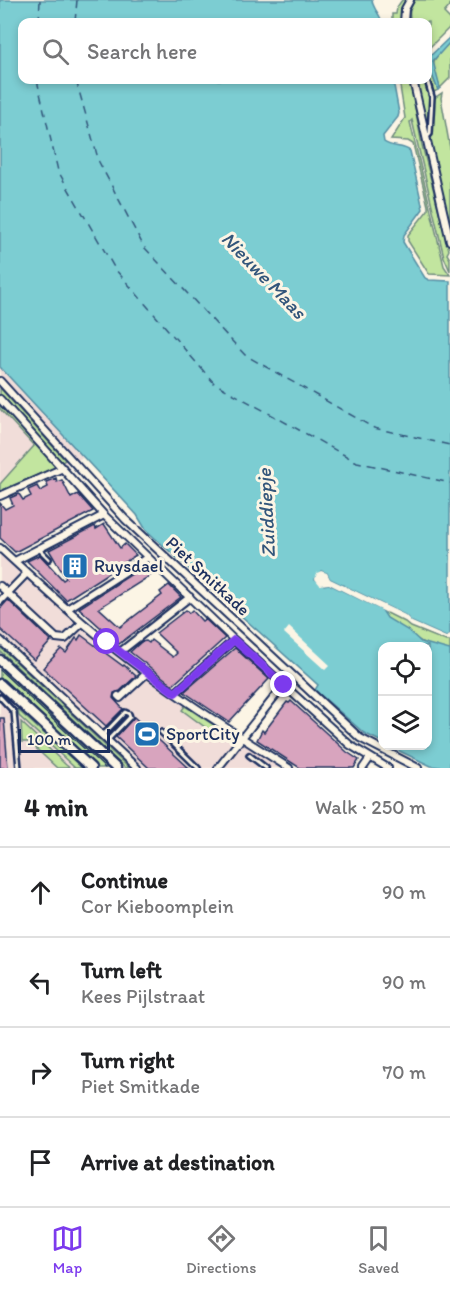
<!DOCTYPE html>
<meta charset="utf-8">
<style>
body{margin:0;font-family:Itim,sans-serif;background:#f2f2f2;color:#202124}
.controls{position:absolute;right:18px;bottom:18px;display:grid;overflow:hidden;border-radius:12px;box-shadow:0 3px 9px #0003}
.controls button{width:54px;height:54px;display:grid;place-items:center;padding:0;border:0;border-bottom:2px solid #e0e0e0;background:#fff;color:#202124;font:30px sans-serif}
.scale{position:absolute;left:18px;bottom:15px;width:92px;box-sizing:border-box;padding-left:6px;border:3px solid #1b2f5e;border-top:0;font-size:16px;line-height:21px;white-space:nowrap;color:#1b2f5e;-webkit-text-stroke:4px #fcf5e5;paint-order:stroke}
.stop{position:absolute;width:18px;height:18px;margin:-14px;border:4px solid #7c3aed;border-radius:50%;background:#fff}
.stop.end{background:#7c3aed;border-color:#fff;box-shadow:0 2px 6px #0008}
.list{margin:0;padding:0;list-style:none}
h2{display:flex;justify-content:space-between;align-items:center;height:78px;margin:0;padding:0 24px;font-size:26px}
h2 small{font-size:20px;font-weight:400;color:#757577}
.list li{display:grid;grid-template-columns:39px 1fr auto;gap:18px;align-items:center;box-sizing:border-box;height:90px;padding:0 24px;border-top:2px solid #e0e0e0}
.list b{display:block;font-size:22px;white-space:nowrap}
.list p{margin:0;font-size:20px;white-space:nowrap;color:#757577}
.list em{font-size:20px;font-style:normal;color:#757577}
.icon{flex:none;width:33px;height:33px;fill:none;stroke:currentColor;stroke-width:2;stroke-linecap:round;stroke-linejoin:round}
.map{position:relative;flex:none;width:450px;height:768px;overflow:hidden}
.search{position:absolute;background:#fff;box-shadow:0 3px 9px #0003;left:18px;right:18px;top:18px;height:66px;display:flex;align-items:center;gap:15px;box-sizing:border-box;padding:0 21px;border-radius:12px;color:#757577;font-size:22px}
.sheet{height:438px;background:#fff}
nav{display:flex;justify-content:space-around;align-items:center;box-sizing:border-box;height:84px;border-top:2px solid #e0e0e0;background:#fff;font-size:16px;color:#757577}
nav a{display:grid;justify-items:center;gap:3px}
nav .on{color:#7c3aed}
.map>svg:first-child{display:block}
.built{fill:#f1ddd9}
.green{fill:#c2e59f;stroke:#6e8a7e;stroke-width:1.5}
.water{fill:#7bcdd2;stroke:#558ea4;stroke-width:1.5}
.pier{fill:#fcf5e5}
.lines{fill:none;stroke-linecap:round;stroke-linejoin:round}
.ferry{stroke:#33567b;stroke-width:1.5;stroke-dasharray:8 6;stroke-linecap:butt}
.building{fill:#d8a4be;stroke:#1b2f5e;stroke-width:1.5}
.lane-casing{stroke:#1b2f5e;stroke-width:8}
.street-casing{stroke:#1b2f5e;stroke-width:10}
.secondary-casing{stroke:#1b2f5e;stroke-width:13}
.lane{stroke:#fcf5e5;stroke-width:3}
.street{stroke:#fcf5e5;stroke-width:6}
.secondary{stroke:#fcf5e5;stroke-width:8}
.tram{stroke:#1b2f5e;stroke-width:1.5}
.route{stroke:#7c3aed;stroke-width:8}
.labels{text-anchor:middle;stroke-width:6;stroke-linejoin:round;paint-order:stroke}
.poi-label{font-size:18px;fill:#1b2f5e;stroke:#fcf5e5;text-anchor:start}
.street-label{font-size:18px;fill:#1b2f5e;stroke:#fcf5e5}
.water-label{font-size:20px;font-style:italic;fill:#33567b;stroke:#fcf5e5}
</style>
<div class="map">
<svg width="450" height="768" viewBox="0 0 450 768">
<rect width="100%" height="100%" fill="#fcf5e5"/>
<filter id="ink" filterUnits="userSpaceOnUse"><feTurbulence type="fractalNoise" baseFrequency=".0167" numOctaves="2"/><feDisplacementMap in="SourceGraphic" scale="12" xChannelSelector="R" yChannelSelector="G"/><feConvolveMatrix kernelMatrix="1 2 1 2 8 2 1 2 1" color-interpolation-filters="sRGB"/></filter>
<g filter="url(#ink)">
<path class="built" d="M0,349L96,454L56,466L0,492Z
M0,542L116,645L172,688L296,768H126L0,648Z
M0,697L78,768H0Z"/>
<path class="green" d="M402,0H407L401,22H392V14H396L397,7Z
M415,0H450V6L444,13L450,19V27L428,49V22H411C408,13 410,8 415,0Z
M450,42V78L440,88C431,60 429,63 450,42Z
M429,57V67L438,90L434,92C427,83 428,70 428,58Z
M399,80H410L422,145L449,250L447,254L450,259V271L444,257L412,120L410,122L444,266L450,275L429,274L408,241V235L428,210V206L413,144L408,141L391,140L405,118Z
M416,80H427L430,95L427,129Z
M442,93L441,98L450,148V229L431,146L433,99Z
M0,388L65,460L62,462L0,394Z
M0,404L55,465L54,468L0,491V484L34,446L0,409Z
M339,589L405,622L411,627L446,641H450V671L428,646Z
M0,647L129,768H125L0,651Z
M0,665L110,768H96L0,679Z
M185,706L217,727L213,733L182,710Z
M18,710L82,768H75L19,716Z
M21,722L66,765L70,768H57L29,742H22Z"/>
<path class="water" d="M0,0H372C373,9 380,14 382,22H22V80H393L399,113L398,117L383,136L384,142C392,148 403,145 410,151L423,209L404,235L403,242L425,278L429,280L450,281V635L446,637L412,622L405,615L330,579L327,573L321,571L315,579L324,585L329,584L382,610L387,618L409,631L421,642L450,650V768L431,766L389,746H428V646H382V742L364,733L315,690L318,685L146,530L137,515L0,367Z
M450,37V42L433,61L440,88L438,90L429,67V57Z"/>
<path class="pier" d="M321,571L327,573L330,579L405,615L412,622L446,637L450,635V639L445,640L411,625L403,618L385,609L387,613L329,584L320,585L315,579L317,573Z
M289,627L330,665L325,670L284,633Z"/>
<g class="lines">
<path class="ferry" d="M39,22L40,0
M75,22L77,0
M37,80L58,171L115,269L214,383L357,462L450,483
M76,80L99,162L144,247L245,355L374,428L450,445"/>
</g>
<path class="building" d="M56,478L57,482L62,480L71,498L78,494L93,511L15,552L0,538V503L5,509L13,505L10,498L19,494L23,500L31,496L28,490L37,486L40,491L48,487L46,482Z
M104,524L120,548L125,544L136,555L66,600L27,561L40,555L63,580L66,578L49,550L95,526L96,529Z
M144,566L153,574L99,608L120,627L162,595L160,592L169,585L181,597L119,644L79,608Z
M8,600L51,641L34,660L0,629V609Z
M186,610L189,613L192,610L202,621L205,619L225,638L173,685L130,652L141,642L146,641L149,643L151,640L173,657L177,653L156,633Z
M81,635L123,666L124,665L136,676L120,691L114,693L113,698L123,709L106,726L43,668L61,649L66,653L76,638L78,640Z
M235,648L269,679L229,722L184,692Z
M291,701L347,752L359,760L354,768H300L257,740L262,730L264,732L287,702L289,703Z
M134,717L189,768H149L116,737Z
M0,718H4L8,768H0Z"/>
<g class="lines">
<defs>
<path id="lane" d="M427,80L432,97L430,134L427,137
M40,550L49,559
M0,697L14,712L19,768
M161,732L198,768
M103,735L125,712L129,714L130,717L108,740
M249,755L266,768"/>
<path id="street" d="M404,22L405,9L410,0
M413,80L450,241
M0,381L125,519L360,738L418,768
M0,399L104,515L234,640L350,745L388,768
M0,496L63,468
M0,548C27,573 54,598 82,622C146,677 218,723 289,768
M15,561L104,515
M0,586L56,638L65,639L82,623
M0,601L27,573
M67,609L148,557
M0,640L137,768
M120,652L190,597
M175,693L234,640
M118,696L120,698L147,673
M218,768L284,685
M363,768L370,758"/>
<path id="secondary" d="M0,660L116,768
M0,684L91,768"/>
</defs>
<use href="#lane" class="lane-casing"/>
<use href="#street" class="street-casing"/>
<use href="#secondary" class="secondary-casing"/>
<use href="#lane" class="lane"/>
<use href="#street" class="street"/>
<use href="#secondary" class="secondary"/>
<path class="tram" d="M0,670L105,768"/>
</g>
</g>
<g class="lines" filter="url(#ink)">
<path class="route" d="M107,642L175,693L234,640L284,685"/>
</g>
<defs>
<symbol id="building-square" viewBox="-11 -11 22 22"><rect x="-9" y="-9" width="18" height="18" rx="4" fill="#1f6fb2" stroke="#fcf5e5"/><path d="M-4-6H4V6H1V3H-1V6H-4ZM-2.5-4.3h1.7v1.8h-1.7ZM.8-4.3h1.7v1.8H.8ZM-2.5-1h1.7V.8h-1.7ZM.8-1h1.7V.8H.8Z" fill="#fff"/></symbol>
<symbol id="stadium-square" viewBox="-11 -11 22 22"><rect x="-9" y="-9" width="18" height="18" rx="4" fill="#1f6fb2" stroke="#fcf5e5"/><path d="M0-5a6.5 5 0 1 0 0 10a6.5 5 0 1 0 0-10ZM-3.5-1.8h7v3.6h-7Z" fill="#fff"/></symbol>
</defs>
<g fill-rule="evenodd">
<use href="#building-square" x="60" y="551" width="30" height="30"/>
<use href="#stadium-square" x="132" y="719" width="30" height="30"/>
</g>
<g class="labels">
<g class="poi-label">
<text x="94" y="572">Ruysdael</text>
<text x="166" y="740">SportCity</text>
</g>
<g class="street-label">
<text transform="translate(208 576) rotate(43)" y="6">Piet Smitkade</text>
</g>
<g class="water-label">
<text transform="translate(264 275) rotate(46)" y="7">Nieuwe Maas</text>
<text transform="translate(266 513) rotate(-93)" y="7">Zuiddiepje</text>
</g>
</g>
</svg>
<div class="controls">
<button><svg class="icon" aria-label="locate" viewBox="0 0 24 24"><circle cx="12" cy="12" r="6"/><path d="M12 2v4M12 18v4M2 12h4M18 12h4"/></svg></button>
<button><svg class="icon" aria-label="layers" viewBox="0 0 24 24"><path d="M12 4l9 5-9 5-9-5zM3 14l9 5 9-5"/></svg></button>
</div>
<div class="scale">100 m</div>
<div class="stop" style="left:107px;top:642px"></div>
<div class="stop end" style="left:284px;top:685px"></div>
<div class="search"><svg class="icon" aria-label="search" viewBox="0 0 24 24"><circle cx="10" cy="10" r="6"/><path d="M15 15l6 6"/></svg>Search here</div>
</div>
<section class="sheet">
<h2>4 min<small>Walk · 250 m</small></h2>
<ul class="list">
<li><svg class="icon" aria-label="ahead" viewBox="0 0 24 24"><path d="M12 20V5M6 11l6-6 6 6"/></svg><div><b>Continue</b><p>Cor Kieboomplein</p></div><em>90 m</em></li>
<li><svg class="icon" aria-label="left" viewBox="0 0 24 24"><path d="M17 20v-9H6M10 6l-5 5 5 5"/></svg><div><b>Turn left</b><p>Kees Pijlstraat</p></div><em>90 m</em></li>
<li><svg class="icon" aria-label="right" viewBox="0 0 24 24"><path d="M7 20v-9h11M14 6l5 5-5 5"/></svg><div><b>Turn right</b><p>Piet Smitkade</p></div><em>70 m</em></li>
<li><svg class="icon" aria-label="arrive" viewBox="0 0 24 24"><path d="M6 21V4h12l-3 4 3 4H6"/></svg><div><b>Arrive at destination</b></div></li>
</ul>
</section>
<nav>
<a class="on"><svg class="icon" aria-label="map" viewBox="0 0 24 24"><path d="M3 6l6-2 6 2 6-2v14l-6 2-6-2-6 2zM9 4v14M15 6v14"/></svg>Map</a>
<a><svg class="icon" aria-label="directions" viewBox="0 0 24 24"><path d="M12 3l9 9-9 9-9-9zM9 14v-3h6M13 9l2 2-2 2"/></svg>Directions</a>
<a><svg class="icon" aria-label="saved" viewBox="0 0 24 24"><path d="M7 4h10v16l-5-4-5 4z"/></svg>Saved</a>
</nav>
